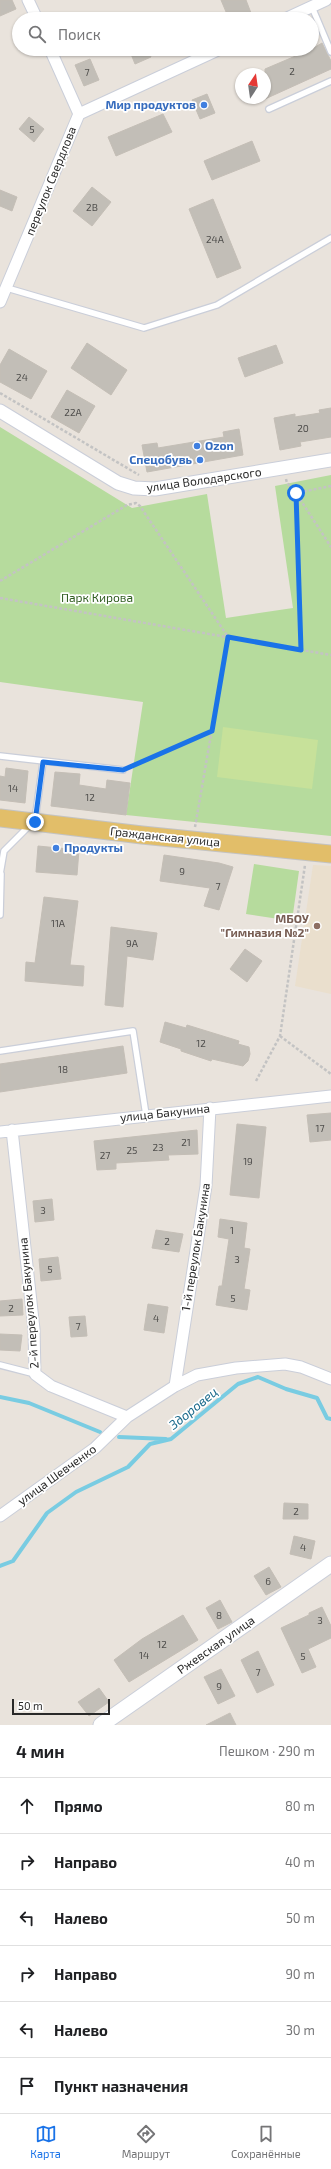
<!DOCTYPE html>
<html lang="ru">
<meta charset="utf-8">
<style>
body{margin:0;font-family:"Exo 2",sans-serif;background:#f2f2f2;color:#202124}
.compass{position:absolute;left:235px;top:68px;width:36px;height:36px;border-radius:50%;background:#fff;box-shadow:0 1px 3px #0004;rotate:13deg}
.scale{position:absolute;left:12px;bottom:10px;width:98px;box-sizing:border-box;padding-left:4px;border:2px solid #292929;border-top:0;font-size:11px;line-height:14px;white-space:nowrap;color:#292929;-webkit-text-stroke:3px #fff;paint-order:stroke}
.stop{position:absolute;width:12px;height:12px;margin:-9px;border:3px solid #1a73e8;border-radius:50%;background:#fff}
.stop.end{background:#1a73e8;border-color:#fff;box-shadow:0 1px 4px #0008}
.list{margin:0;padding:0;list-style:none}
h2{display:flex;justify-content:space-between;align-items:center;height:52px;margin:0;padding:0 16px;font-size:17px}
h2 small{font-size:13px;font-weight:400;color:#757577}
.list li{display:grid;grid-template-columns:26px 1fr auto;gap:12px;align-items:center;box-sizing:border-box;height:56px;padding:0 16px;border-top:1px solid #e0e0e0}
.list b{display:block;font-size:15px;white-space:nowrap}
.list em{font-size:13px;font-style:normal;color:#757577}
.icon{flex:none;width:22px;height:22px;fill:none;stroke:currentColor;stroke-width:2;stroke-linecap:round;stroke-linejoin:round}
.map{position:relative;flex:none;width:331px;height:1725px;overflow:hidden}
.search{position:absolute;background:#fff;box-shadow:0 1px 3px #0004;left:12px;right:12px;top:12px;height:44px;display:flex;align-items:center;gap:10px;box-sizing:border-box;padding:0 14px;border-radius:22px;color:#757577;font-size:15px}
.sheet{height:388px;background:#fff}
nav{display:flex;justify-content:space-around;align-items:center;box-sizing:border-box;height:56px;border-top:1px solid #e0e0e0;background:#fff;font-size:11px;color:#757577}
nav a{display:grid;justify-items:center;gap:2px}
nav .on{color:#1a73e8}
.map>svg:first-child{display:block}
.education{fill:#eadfcd}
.green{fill:#b6db9d}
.pitch{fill:#c7e19a}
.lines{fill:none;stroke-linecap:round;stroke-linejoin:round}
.stream{stroke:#79cce2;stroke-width:4}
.building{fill:#c2beb7;stroke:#c4beb6}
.service-casing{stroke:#caced9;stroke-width:8}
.minor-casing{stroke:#caced9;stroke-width:13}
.tertiary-casing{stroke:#caced9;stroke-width:15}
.secondary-casing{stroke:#caced9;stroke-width:17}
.primary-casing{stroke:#c3c3c3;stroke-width:19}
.path{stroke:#c3c3c3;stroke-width:2.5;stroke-dasharray:3 2;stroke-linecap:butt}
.service{stroke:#fff;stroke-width:5.5}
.minor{stroke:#fff;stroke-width:11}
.tertiary{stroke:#fff;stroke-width:13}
.secondary{stroke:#fff;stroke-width:15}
.primary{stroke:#e2be69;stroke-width:17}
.route{stroke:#1a73e8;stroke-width:5}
.shop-dot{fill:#3f7fe0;stroke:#fff;stroke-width:1.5}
.education-dot{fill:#8d6e63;stroke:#fff;stroke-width:1.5}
.labels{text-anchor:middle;stroke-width:3.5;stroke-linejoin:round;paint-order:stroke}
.number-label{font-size:10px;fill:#4f4e4c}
.shop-label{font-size:12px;font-weight:bold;fill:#366cbe;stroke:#fff;text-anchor:end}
.street-label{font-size:12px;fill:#292929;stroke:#fff}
.park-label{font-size:12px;fill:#315e21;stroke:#fff}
.education-label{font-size:12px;font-weight:bold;fill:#785e54;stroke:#fff;text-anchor:end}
.water-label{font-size:13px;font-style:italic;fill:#1b6a8b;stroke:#fff}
</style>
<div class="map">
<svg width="331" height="1725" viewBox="0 0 331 1725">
<rect width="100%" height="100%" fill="#e9e3dc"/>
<path class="education" d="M313,865L331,866V994L295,986Z"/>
<path class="green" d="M0,427L132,508L207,494L226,618L293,608L275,486L331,475V836L126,815L143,702L0,682Z
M254,864L299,871L292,921L246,914Z"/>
<path class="pitch" d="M223,727L318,740L312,789L217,777Z"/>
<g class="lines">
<path class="stream" d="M0,1397L29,1403L100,1432
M119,1437L166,1439
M0,1566L13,1561L47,1513L76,1492L128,1467L150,1444L171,1439L238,1384L258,1377L286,1389L317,1398L327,1418L331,1419"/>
</g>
<path class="building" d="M0,0H12L16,9L0,16Z
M221,0H246L251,13L237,19H229Z
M322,43L331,61V69L265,99V69L312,49Z
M129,49H147L151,57L135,64Z
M90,59L99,80L84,86L75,65Z
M207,94L215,113L200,119L192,100Z
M163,114L172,132L116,156L108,137Z
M29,117L44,129L34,142L19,129Z
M252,141L260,161L212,180L204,161Z
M92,187L111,202L92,226L73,211Z
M0,190L17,197L12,211L0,206Z
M213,199L241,268L217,278L189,209Z
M87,343L127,370L111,395L71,368Z
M276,345L283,363L245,377L238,358Z
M9,349L47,371L31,399L0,382V365Z
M67,390L95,406L79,433L51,417Z
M331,408V437L300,442L301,446L280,450L274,418L295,414V417L320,413L319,410Z
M239,429L243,455L147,472L142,445L157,443L158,448L224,437L223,432Z
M6,768L28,771L25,803L0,800V776L5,777Z
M55,772L80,774L79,785L106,789L107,780L130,783L126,815L51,806Z
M38,846L79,850L77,875L36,872Z
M164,855L219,863L233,867L219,910L204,906L210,888L160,881Z
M44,897L78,901L70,965L84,966L83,986L25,981L26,962L35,963Z
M111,927L157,933L153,960L127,956L123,1007L105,1005Z
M245,949L262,961L247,982L230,969Z
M165,1022L186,1028L187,1025L239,1041L238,1044L249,1047L250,1054L248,1061L243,1066L212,1059L211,1061L181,1051V1049L160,1042Z
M123,1046L127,1073L0,1092V1064Z
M331,1113V1140L310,1142L307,1115Z
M237,1124L266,1127L259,1198L230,1195Z
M197,1130L198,1154L168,1155L169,1160L116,1163V1169L97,1170L94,1141Z
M52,1199L54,1220L35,1222L33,1201Z
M220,1219L247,1223L244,1248L250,1249L244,1289L250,1290L247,1310L216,1305L219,1286H222L229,1239L218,1237Z
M156,1230L183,1234L179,1252L152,1248Z
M58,1257L61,1279L41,1281L39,1259Z
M22,1299L23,1315L0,1316V1301Z
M148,1304L168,1307L164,1333L144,1330Z
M85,1316L87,1336L71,1337L69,1317Z
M0,1334L22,1335L20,1351L0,1350Z
M284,1503L308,1504V1519H283Z
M294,1536L315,1541L311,1559L290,1554Z
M269,1567L281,1587L266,1595L254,1576Z
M220,1600L232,1622L218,1629L206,1608Z
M322,1607L331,1626V1638L308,1649L316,1667L302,1673L281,1628L309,1615V1613Z
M183,1615L198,1640L129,1682L114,1660L142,1639Z
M258,1651L274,1685L257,1693L241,1660Z
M221,1669L235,1696L218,1704L204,1677Z
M99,1688L109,1702L89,1716L78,1702Z
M230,1713L236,1725H206Z"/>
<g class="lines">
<defs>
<path id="service" d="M312,7L331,52
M269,109L331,81
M7,288L144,328L217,305L331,238
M0,756L123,770
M35,820L43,762
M0,874L4,851L30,825
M0,915L1,874
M0,1051L133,1031L146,1115
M0,1365L35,1374"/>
<path id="minor" d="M28,0L37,19
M285,19L326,0
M50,49L79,114
M0,302L79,114L220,49
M12,1130L34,1329L35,1374L51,1386L127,1417
M0,1132L331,1096
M175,1386L206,1186L210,1108
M0,1516L95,1448L127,1417L175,1386L197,1375L236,1368L285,1364L301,1367L331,1379"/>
<path id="tertiary" d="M0,411L118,483L134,488L155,489L331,460"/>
<path id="secondary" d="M101,1725L331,1564"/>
<path id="primary" d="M0,818L142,835L331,854"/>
</defs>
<use href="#service" class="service-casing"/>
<use href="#minor" class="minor-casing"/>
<use href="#tertiary" class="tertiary-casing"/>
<use href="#secondary" class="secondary-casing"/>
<use href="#primary" class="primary-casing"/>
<path class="path" d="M0,393L139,475
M286,479L287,483L296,493L331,547
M0,581L127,505L136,503L140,506L228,637L195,827
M0,598L331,655
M301,650L296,493L331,486
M130,767L212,732
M280,1036L331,1074
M256,1081L280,1036L305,865"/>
<use href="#service" class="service"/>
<use href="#minor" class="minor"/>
<use href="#tertiary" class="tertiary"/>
<use href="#secondary" class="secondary"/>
<use href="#primary" class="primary"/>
</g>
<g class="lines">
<path class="route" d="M35,822L43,762L123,770L212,731L228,637L301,650L296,493"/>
</g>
<g class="shop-dot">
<circle cx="204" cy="105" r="4"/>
<circle cx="197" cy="446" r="4"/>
<circle cx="200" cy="460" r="4"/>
<circle cx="56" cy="848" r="4"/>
</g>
<circle class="education-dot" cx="317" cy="926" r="4"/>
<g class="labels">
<g class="number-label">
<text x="292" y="75">2</text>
<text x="87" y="76">7</text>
<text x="32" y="133">5</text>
<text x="92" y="211">2В</text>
<text x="215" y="243">24А</text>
<text x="22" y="381">24</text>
<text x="73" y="416">22А</text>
<text x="303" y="432">20</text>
<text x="13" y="792">14</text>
<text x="90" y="801">12</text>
<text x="182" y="875">9</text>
<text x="218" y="890">7</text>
<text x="58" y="927">11А</text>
<text x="132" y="947">9А</text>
<text x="201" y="1047">12</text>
<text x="63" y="1073">18</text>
<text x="320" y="1132">17</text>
<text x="186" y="1146">21</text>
<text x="158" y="1151">23</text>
<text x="132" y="1154">25</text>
<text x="105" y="1159">27</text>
<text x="248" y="1165">19</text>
<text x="43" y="1214">3</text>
<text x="232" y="1234">1</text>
<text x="167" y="1245">2</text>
<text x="237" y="1263">3</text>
<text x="50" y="1273">5</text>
<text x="233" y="1302">5</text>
<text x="11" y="1312">2</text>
<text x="156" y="1322">4</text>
<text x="78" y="1330">7</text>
<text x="296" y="1515">2</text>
<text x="303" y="1551">4</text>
<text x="268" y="1585">6</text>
<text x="219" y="1619">8</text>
<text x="320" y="1624">3</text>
<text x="162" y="1648">12</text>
<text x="144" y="1659">14</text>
<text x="303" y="1660">5</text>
<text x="258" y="1676">7</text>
<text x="219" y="1690">9</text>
</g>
<g class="shop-label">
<text x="196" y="109">Мир продуктов</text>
<text x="205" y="450" text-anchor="start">Ozon</text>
<text x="192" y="464">Спецобувь</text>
<text x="64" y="852" text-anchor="start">Продукты</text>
</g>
<g class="street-label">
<text transform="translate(51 181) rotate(-68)" y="4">переулок Свердлова</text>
<text transform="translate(204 480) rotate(-8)" y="4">улица Володарского</text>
<text transform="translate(165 837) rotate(6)" y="4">Гражданская улица</text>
<text transform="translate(165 1113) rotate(-6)" y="4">улица Бакунина</text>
<text transform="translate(196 1247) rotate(-81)" y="4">1-й переулок Бакунина</text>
<text transform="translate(29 1303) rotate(-95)" y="4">2-й переулок Бакунина</text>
<text transform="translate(57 1475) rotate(-36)" y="4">улица Шевченко</text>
<text transform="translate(216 1645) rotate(-35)" y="4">Ржевская улица</text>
</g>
<g class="park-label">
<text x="97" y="602">Парк Кирова</text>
</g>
<g class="education-label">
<text x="309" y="923">МБОУ<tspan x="309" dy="14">"Гимназия №2"</tspan></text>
</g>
<g class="water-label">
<text transform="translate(193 1408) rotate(-39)" y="5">Здоровец</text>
</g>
</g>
</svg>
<svg class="compass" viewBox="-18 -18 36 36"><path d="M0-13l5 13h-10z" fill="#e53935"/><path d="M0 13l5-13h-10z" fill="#757577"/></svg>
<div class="scale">50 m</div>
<div class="stop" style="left:296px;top:493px"></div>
<div class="stop end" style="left:35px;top:822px"></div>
<div class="search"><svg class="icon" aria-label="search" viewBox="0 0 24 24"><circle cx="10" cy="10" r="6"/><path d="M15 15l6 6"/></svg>Поиск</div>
</div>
<section class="sheet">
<h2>4 мин<small>Пешком · 290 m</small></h2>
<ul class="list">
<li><svg class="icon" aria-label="ahead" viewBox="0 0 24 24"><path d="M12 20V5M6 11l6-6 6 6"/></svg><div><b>Прямо</b></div><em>80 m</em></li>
<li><svg class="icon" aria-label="right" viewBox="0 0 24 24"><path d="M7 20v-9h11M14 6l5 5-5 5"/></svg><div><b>Направо</b></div><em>40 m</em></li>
<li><svg class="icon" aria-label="left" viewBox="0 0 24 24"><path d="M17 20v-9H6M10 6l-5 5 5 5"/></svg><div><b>Налево</b></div><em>50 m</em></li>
<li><svg class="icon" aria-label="right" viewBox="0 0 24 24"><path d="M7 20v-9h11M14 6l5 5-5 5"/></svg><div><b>Направо</b></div><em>90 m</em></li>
<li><svg class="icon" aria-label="left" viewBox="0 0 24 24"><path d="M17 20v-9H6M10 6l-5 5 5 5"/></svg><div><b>Налево</b></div><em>30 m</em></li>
<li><svg class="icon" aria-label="arrive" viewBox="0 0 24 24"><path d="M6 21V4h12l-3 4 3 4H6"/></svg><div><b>Пункт назначения</b></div></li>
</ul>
</section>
<nav>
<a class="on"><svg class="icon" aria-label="map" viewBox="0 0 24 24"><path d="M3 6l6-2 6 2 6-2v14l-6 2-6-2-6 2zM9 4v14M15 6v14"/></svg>Карта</a>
<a><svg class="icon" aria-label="directions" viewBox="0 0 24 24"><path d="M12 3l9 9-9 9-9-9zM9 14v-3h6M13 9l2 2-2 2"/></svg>Маршрут</a>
<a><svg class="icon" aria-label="saved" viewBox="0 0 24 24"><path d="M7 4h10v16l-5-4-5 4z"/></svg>Сохранённые</a>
</nav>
